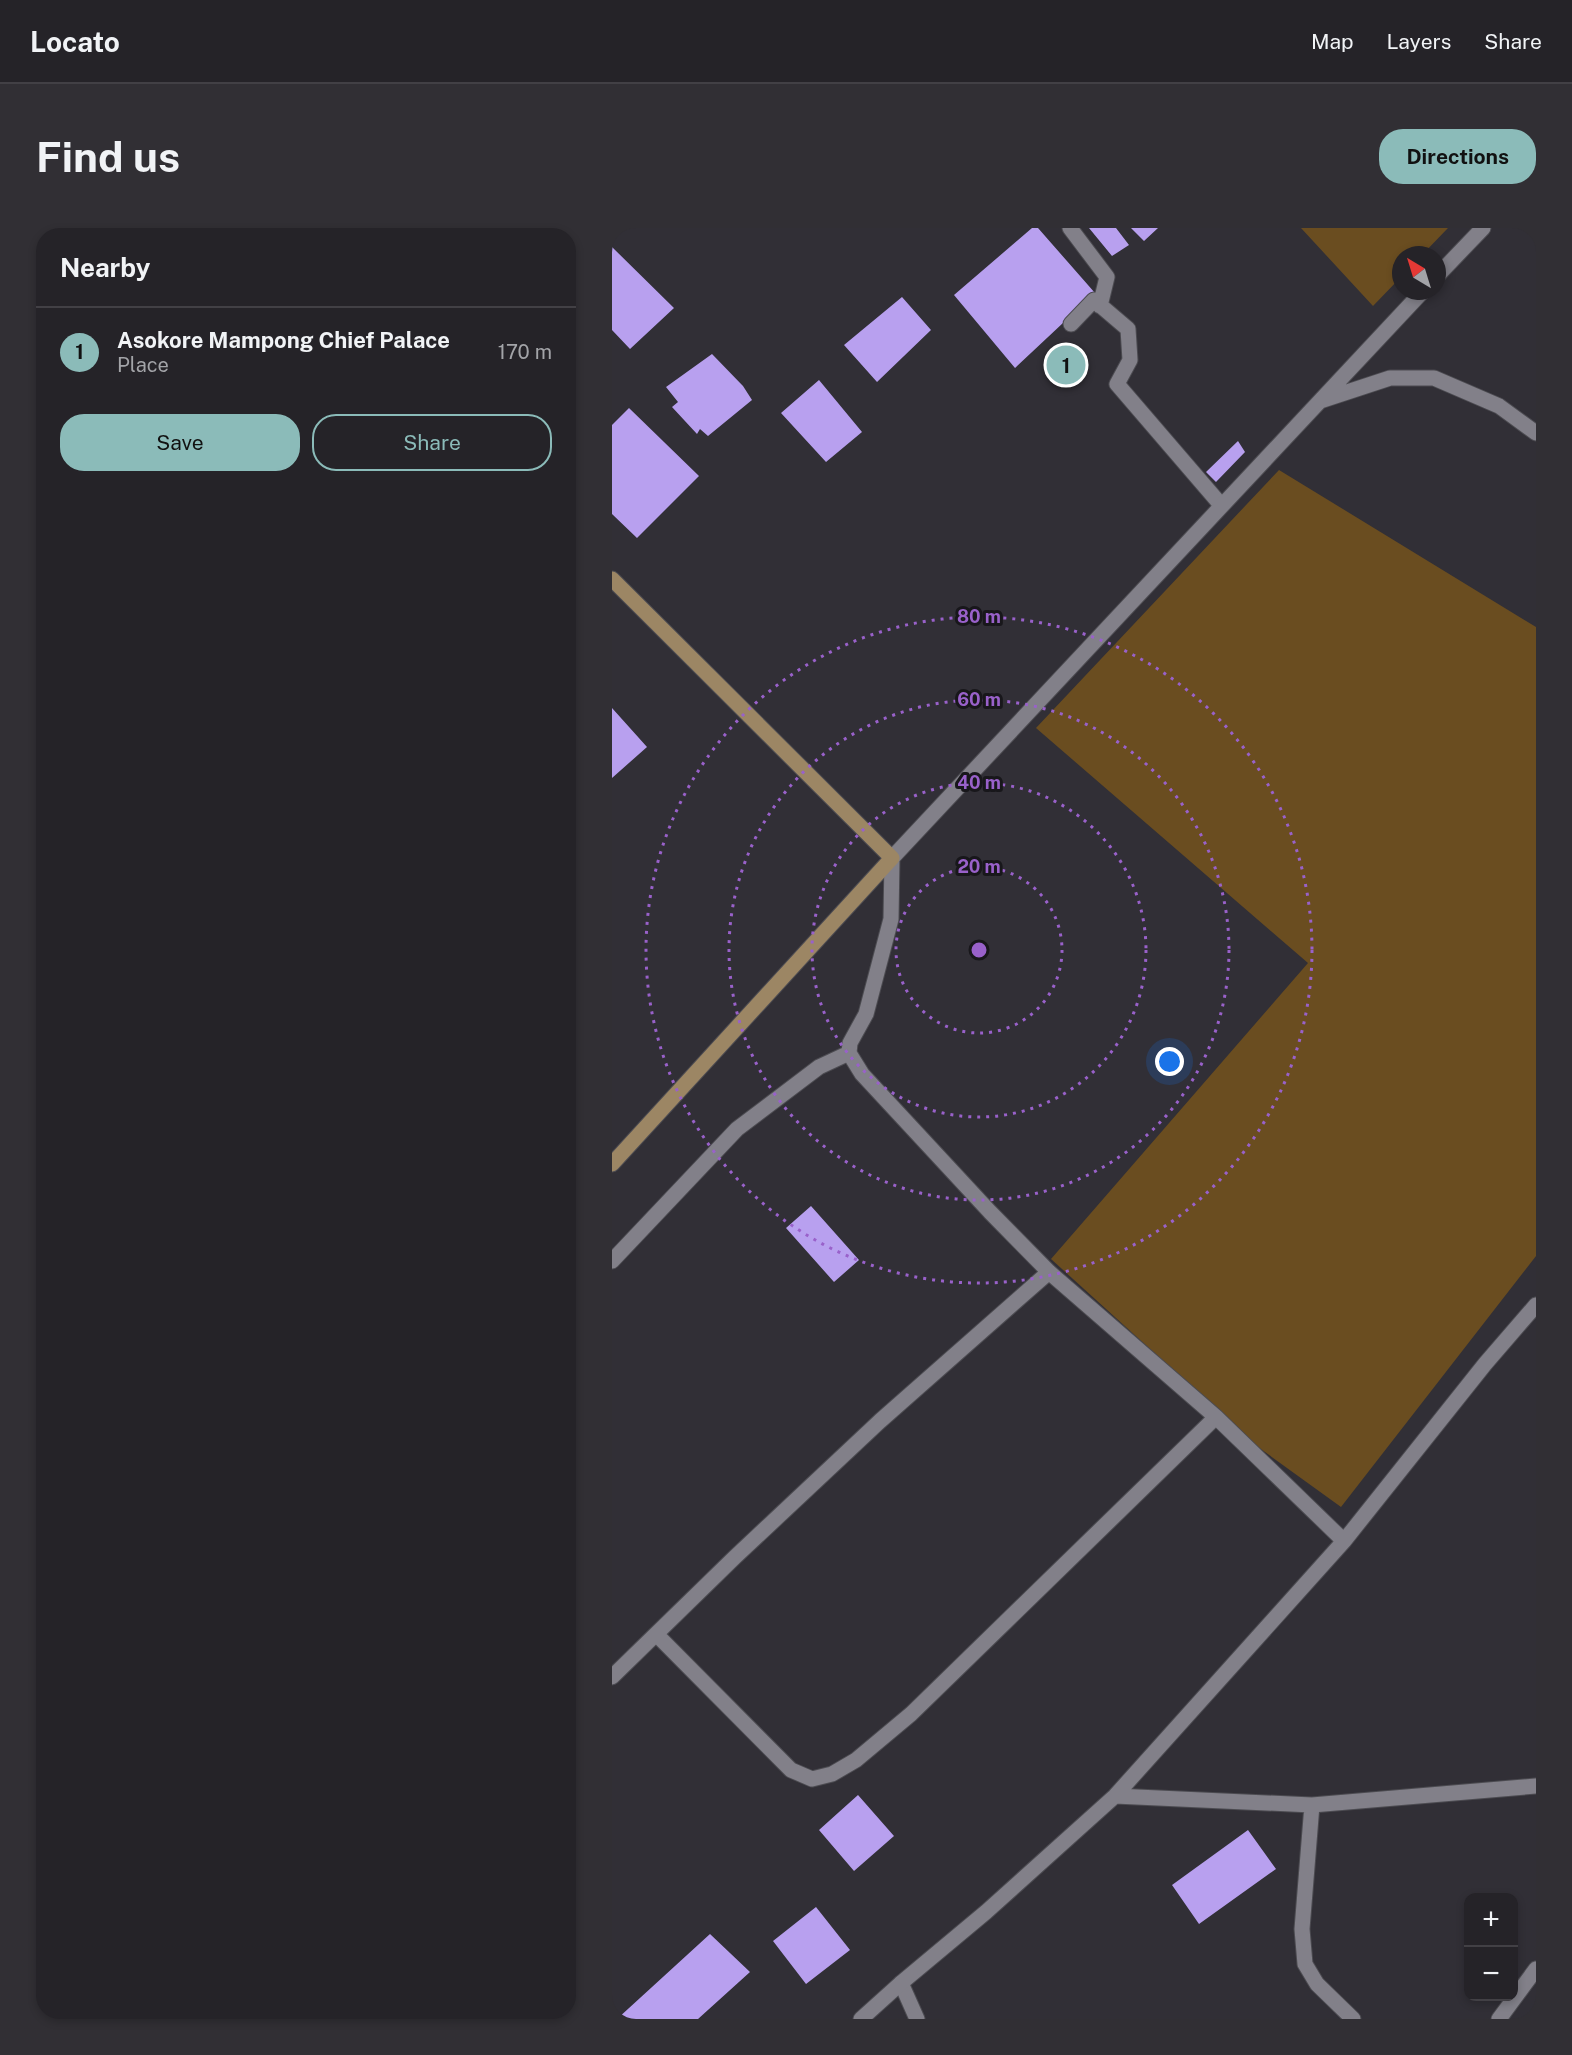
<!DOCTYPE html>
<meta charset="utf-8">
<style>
body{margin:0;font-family:"Public Sans",sans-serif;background:#312f34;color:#f1f3f6}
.controls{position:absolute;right:18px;bottom:18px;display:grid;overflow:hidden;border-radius:12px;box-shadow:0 3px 9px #0003}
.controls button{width:54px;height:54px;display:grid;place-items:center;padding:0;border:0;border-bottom:2px solid #424045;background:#252328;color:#f1f3f6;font:30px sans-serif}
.compass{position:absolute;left:780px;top:18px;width:54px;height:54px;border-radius:50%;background:#252328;box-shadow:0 3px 9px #0003;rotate:322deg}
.you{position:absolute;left:558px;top:834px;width:21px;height:21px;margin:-15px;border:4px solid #fff;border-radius:50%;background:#1a73e8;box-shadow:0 0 0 9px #1a73e833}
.badge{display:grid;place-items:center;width:39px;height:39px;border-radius:50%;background:#8bbbb9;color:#111;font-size:20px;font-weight:700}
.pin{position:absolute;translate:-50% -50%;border:3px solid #fff;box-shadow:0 2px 6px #0006}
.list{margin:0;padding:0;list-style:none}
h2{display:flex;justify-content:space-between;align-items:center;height:78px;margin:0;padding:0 24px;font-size:26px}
h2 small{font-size:20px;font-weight:400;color:#a3a4a8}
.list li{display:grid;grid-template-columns:39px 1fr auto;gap:18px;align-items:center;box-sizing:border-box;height:90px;padding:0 24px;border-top:2px solid #424045}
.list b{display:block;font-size:22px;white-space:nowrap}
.list p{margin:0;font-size:20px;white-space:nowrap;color:#a3a4a8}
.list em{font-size:20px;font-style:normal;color:#a3a4a8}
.actions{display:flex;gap:12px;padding:18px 24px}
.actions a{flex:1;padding:14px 0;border:2px solid #8bbbb9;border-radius:24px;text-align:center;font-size:21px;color:#8bbbb9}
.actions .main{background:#8bbbb9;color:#111}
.map{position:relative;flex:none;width:924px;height:1791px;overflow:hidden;border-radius:24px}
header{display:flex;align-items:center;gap:36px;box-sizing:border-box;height:84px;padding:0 30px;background:#252328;border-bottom:2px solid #424045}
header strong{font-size:28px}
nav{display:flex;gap:33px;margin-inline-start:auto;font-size:21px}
.intro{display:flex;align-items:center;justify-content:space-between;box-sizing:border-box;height:144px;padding:0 36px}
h1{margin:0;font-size:42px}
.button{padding:15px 27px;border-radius:24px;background:#8bbbb9;color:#111;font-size:21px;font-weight:700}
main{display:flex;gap:36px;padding:0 36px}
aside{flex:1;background:#252328;border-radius:24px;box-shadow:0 3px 9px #0003}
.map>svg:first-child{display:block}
.green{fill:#6a4d20}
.building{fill:#b8a0ef}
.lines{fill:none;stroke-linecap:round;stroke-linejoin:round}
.lane-casing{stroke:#4c4b51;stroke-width:17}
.street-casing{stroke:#4c4b51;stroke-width:17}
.secondary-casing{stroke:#4c4b51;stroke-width:17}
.lane{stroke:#828089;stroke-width:15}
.street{stroke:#828089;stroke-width:15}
.secondary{stroke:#9c8664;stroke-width:15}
.ring{fill:none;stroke:#9961ca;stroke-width:3;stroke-dasharray:3 6}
.centre{fill:#9961ca;stroke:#18171b;stroke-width:3}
.ring-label{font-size:18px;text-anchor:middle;font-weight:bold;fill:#9961ca;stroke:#18171b;stroke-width:6;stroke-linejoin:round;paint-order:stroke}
</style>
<header>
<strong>Locato</strong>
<nav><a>Map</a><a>Layers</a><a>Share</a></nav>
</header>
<div class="intro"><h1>Find us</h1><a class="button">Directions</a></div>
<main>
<aside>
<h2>Nearby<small></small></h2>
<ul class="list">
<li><span class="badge">1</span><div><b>Asokore Mampong Chief Palace</b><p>Place</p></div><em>170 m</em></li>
</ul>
<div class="actions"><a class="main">Save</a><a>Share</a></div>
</aside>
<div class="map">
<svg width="924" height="1791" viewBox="0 0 924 1791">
<rect width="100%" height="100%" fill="#312f36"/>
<path class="green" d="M689,0H836L810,27H789V49L761,78Z
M667,242L924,399V1028L729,1279L646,1219L439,1031L696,735L424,500Z"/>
<path class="building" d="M420,0H426L483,65L403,140L342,67Z
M477,0H504L517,17L500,28Z
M519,0H546L532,13Z
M0,19L62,80L18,121L0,102Z
M290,69L319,102L265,154L232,117Z
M100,126L131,158L140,172L96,208L88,201L85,206L60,179L66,174L54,159Z
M207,152L250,204L214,234L169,185Z
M17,180L87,248L25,310L0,286V197Z
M626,213L633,224L604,254L594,244Z
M0,480L35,519L0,550Z
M199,978L247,1032L222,1054L174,1000Z
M246,1567L282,1608L242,1643L207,1602Z
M636,1602L664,1641L587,1696L560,1657Z
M204,1679L238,1722L194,1756L161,1713Z
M98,1706L138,1744L86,1791H5Z"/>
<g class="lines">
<defs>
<path id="lane" d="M458,0L495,49L488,78
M459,96L482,72L516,101L518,132L505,156L609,277
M289,1755L305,1791"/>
<path id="street" d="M825,48L871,0
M708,173L778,150H822L887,178L924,205
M0,1033L125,901L207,839L237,825
M732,1313L604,1189L437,1044L378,984L250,846L237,825L238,815L254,786L279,691L280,630L811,63
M44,1406L179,1542L200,1551L220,1546L244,1532L299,1486L604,1189
M0,1449L123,1329L268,1193L437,1044
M503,1568L700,1577L924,1558
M700,1577L690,1701L693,1736L705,1756L741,1791
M249,1791L289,1755L374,1684L503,1568L732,1313L873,1136L924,1077
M887,1791L924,1741"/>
<path id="secondary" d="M0,351L280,630L0,936"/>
</defs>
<use href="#lane" class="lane-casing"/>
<use href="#street" class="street-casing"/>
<use href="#secondary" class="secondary-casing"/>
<use href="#lane" class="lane"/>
<use href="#street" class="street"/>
<use href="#secondary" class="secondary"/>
</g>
<g class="ring">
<circle cx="367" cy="722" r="83"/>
<circle cx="367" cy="722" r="167"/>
<circle cx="367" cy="722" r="250"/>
<circle cx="367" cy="722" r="333"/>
</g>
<circle cx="367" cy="722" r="9" class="centre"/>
<g class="ring-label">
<text x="367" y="395">80 m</text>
<text x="367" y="478">60 m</text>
<text x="367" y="561">40 m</text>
<text x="367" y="645">20 m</text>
</g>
</svg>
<div class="controls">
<button>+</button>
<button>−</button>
</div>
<svg class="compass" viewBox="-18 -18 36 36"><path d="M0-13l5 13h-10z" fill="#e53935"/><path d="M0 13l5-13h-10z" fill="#a3a4a8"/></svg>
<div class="you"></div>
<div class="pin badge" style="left:454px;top:137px">1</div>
</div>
</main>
